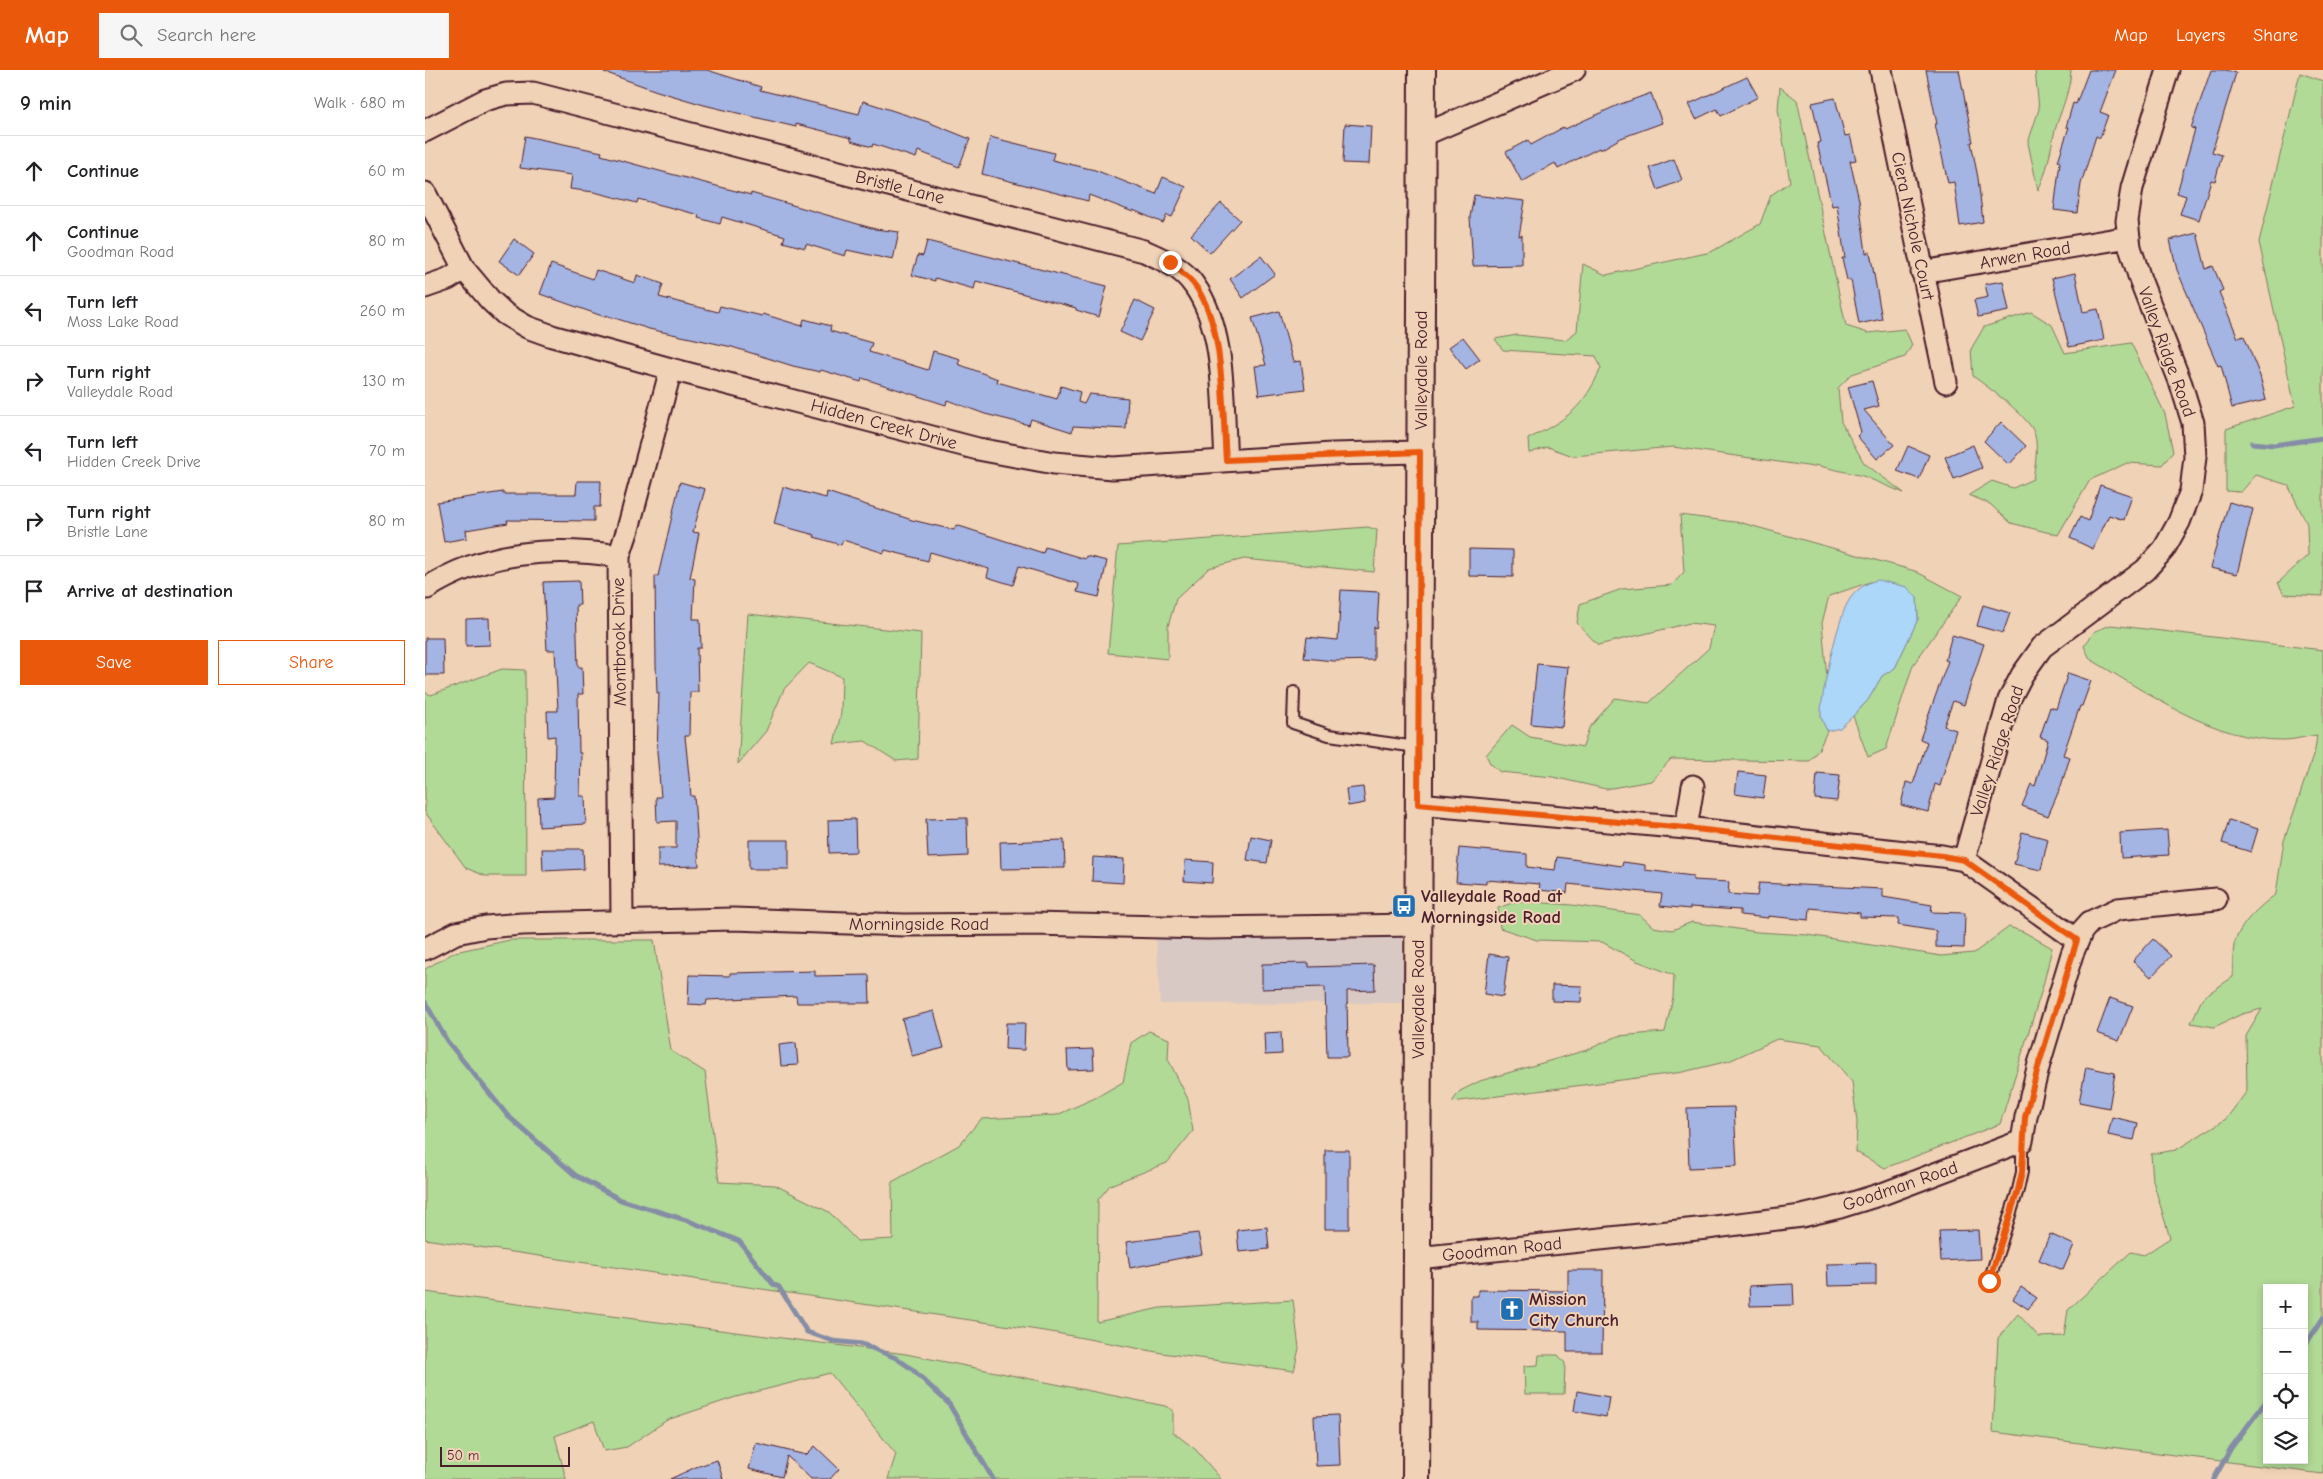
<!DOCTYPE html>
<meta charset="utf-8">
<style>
body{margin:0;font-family:"Comic Neue",sans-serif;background:#f6f6f6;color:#202124}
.controls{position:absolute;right:15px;bottom:15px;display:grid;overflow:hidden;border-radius:0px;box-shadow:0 2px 8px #0003}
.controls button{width:45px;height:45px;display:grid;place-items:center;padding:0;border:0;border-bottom:1px solid #e0e0e0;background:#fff;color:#202124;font:25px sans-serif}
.scale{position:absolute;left:15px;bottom:12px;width:130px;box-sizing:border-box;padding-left:5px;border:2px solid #4a1f2b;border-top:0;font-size:14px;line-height:18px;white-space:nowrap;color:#4a1f2b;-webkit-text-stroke:4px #f0d2b6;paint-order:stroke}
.stop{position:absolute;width:15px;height:15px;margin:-11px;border:4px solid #ea580c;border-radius:50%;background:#fff}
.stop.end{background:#ea580c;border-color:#fff;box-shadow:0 1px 5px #0008}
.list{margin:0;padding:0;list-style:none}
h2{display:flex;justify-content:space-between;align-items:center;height:65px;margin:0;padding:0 20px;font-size:21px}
h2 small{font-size:16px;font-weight:400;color:#757577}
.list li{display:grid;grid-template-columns:32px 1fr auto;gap:15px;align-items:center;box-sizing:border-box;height:70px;padding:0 20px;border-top:1px solid #e0e0e0}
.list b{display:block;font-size:19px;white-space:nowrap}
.list p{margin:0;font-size:16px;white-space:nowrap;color:#757577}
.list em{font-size:16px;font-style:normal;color:#757577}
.actions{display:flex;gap:10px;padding:15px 20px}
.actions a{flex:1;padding:11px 0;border:1px solid #ea580c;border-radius:0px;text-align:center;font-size:18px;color:#ea580c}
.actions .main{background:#ea580c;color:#fff}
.icon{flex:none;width:28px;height:28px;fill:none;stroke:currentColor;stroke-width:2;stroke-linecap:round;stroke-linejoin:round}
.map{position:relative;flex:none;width:1898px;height:1409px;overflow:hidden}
header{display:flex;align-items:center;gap:30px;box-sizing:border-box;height:70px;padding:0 25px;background:#ea580c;color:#fff}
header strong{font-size:24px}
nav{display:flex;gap:28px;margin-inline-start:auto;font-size:18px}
.search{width:350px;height:45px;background:#f6f6f6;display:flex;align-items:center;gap:12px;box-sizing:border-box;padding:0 18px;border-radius:0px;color:#757577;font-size:19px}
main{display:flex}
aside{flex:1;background:#fff}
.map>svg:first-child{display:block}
.built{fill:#d9c9c4}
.green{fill:#b1da96;stroke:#7e7c60;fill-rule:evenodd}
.water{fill:#acd7f8;stroke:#858da6}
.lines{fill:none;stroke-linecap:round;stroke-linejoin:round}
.stream{stroke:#858da6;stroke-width:5}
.building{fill:#a4b4e3;stroke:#4a1f2b}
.service-casing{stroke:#4a1f2b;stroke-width:14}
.minor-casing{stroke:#4a1f2b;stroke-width:25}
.tertiary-casing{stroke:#4a1f2b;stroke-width:30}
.service{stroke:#f0d2b6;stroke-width:10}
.minor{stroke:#f0d2b6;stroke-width:21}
.tertiary{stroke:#f0d2b6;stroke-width:26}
.route{stroke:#ea580c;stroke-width:6}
.labels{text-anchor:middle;stroke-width:4;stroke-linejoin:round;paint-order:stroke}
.street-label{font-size:18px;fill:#4a1f2b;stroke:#f0d2b6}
.poi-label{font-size:18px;font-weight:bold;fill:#4a1f2b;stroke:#f0d2b6;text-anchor:start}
</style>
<header>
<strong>Map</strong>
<div class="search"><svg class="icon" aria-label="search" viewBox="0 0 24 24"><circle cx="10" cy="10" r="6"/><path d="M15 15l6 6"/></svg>Search here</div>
<nav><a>Map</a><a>Layers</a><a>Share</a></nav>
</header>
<main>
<aside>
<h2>9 min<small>Walk · 680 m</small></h2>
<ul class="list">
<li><svg class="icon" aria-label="ahead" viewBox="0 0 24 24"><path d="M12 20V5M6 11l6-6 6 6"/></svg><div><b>Continue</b></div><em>60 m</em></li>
<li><svg class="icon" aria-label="ahead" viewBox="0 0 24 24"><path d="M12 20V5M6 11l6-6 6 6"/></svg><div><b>Continue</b><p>Goodman Road</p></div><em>80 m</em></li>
<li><svg class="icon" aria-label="left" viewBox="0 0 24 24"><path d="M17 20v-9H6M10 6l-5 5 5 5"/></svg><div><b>Turn left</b><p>Moss Lake Road</p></div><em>260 m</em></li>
<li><svg class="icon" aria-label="right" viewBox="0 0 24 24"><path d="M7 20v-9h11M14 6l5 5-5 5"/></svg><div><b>Turn right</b><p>Valleydale Road</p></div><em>130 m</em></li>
<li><svg class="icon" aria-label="left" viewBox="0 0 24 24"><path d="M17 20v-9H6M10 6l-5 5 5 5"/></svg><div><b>Turn left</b><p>Hidden Creek Drive</p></div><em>70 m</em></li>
<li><svg class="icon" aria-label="right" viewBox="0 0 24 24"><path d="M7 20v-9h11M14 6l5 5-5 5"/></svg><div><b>Turn right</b><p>Bristle Lane</p></div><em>80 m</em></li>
<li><svg class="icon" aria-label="arrive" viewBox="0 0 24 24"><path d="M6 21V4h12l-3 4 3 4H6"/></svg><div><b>Arrive at destination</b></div></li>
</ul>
<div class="actions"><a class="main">Save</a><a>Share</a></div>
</aside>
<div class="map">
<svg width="1898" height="1409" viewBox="0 0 1898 1409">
<rect width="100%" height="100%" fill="#f0d2b6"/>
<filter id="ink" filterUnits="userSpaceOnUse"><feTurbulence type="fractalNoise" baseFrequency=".02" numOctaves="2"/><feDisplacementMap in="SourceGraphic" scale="10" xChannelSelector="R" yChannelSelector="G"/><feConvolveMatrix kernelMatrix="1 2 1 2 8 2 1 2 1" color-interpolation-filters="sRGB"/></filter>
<g filter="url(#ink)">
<path class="built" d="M731,864L977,867L979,933L735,934Z"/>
<path class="green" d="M1610,0H1646C1645,22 1636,40 1630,60C1625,81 1623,101 1613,120L1603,73L1614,39Z
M1875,3L1898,11V526L1859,524L1853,513L1883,485L1882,454L1863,415L1831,405L1816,422L1801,421V359L1870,336L1834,172Z
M1355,17L1372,30L1421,256L1443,263L1480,259L1487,275L1480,287L1427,304L1413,318L1416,352L1439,393L1479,423L1438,406L1390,395L1389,397L1248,377L1148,386L1123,377L1104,383L1103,369C1142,349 1158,339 1176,298L1171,286L1078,280L1070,269L1092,265L1140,270L1152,261L1158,194L1181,205L1286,182L1335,154L1346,125L1365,112L1353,39Z
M1606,242L1627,255L1640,283L1706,273L1740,344L1748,382L1737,395L1702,393L1665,410L1633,465L1586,453L1565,434L1544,425L1567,411L1588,418L1608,409C1610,395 1615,371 1607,358C1595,340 1565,319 1548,306L1546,279L1559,257Z
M1255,445L1317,453L1490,501L1537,526L1488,595L1461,679L1443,687L1428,646L1443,630L1457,606L1470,598L1493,549L1492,528L1445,512L1404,526L1397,553L1402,609L1396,647L1402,661L1394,679L1384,691L1246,689L1226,711L1181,719L1128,707L1075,702L1065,693L1061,685L1087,655L1105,667L1158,677L1164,658L1190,628L1224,633L1284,578L1289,556L1265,553L1173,575L1152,553L1155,534L1197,519L1247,515L1259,502Z
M943,457L952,460L949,502L819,489L784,498L751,529L743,556V589L683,583L693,476Z
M323,544L496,563L493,689L471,691L440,671L409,674L416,643L417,607L384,593L359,619L341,661L313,694Z
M1686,555L1898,580V1404L1568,1362L1573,1268L1593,1244L1614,1267L1639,1266L1643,1240L1706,1182L1719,1185L1745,1168L1728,1111L1726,1084L1751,1080L1801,1049L1822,1021L1821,966L1837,939L1817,944L1789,957L1766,953L1778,927L1808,907C1809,897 1807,885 1809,875C1815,853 1833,838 1851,824L1859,771L1890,680L1892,665C1882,666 1870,670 1859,670C1788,671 1723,623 1665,589L1659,576L1670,561ZM1842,1218H1879V1390H1842Z
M77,599L100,600L101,806H60L41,798L0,742V622L6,625Z
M1093,831L1147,835L1215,845L1228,857L1247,860L1267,852L1332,862L1383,865L1516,886L1549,883L1584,857L1599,862L1627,878L1618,916L1575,1054L1460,1098L1431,1082L1432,1052L1427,1012L1396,975L1352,969L1304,991L1258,1002L1027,1032L1035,1021L1055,1011L1162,980L1193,966L1240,962L1248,927L1249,905L1212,891L1177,872L1112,870L1075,858L1073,838Z
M85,870H229L246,981L280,1002L294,1112L350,1115L404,1142L432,1171L468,1169L467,1112L534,1075L556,1049L632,1045L670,1028L698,1012L706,973L724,961L744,969L743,989L763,1029L768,1061L742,1093L685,1115L673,1130L672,1252L735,1238L868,1230L874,1278L869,1301L737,1283L626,1262L0,1169V899L30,882Z
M0,1222L481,1284L740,1336L748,1340V1362L771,1380L796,1409H463L471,1384L405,1303L311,1327L242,1350L202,1377L179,1381L169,1351L130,1366L141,1409H0Z
M1114,1285H1133L1140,1293L1139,1324H1100L1099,1296L1113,1295Z"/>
<path class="water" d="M1453,510L1482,517L1492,528L1493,549L1470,598L1457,606L1443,630L1428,646L1415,658L1402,661C1400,656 1397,651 1396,646C1395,627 1413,549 1423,532C1429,521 1441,512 1453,510Z"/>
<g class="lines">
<path class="stream" d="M1827,373L1849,375L1898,368
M0,932L22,971L83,1046L150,1105L196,1130L264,1151L314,1171L348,1214L354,1217L382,1262L408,1271L437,1274L471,1288L487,1299L524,1334L568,1409
M1879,1277L1898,1248
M1789,1409L1806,1378L1842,1330"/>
</g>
<path class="building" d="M179,0H282L336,17L335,20L434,44L438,31L503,52L545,69L534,97L493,81L491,88L448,74L447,77L426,71V68L371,54V57L279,35L232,21L179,2Z
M1501,0H1534L1548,72H1546L1553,108L1558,152L1535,156L1529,112L1523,113L1510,54H1512Z
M1664,0H1691L1675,42L1683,45L1675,68L1671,66L1656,114L1652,143L1629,140L1635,92L1633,91L1644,57H1641L1648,33L1651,34Z
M1786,0H1801L1811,3L1787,82L1797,85L1790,111L1786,110L1774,150L1755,144L1761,126L1752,123L1770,59L1766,58Z
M1322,7L1333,27L1296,46L1292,39L1271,49L1264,34Z
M1226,23L1237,53L1196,68L1175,80L1174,78L1133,99L1130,93L1097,112L1081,82L1103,70L1106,75L1139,57L1140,59L1193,35Z
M1410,28L1420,66L1425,65L1431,90L1425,91L1434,130L1441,183L1445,182L1457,249L1434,254L1426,210H1422L1417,188H1420L1412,135L1407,136L1392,73L1396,72L1387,33Z
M920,54L946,56L944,94L918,93Z
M100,66L177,82L176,85L227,99L326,125V123L450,159L474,162L468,190L422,180L420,186L381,174L380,178L358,172L360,166L297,147L295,154L273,148L274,145L213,129L212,133L169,122L145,119L147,105L95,98Z
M565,67L629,83L627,90L670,100L731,124L738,107L761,117L747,147L742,145L738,153L708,140V142L664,125L663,131L557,104Z
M1249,89L1257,110L1233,120L1225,98Z
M1049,125L1100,131L1094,166L1097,165V195L1048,196L1045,147Z
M796,133L815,150L785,183L766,165Z
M1772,163L1781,199L1788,196L1798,220L1794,222L1813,268L1819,266L1835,306L1841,330L1807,338L1796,295L1793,296L1752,200L1745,170Z
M89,169L109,184L94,205L74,191Z
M502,171L682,216L674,247L651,240V238L551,211L549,219L510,208V211L487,205L493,185L498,186Z
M836,186L850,204L818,228L805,209Z
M126,194L168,209L171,200L210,213L212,205L238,214L234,227L293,242L295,236L337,246L338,244L377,256L379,249L406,256L405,261L447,273L444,282L503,300L508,281L535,289L533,294L573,309L572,312L632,329L636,316L655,322L653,332L659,334L664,324L703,328L701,359L648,356L647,362L606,349L604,355L560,344L522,330L521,335L437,308L436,312L396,300L395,302L368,296L307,277L224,259L180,245V247L115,224Z
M1650,203L1658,242L1673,239L1679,270L1644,277L1627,208Z
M1578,211L1584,241L1553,247L1549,230L1563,227L1560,214Z
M710,230L730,240L715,271L695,262Z
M854,241L868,292L876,291L880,319L834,325L830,296L841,295L827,248Z
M1038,267L1055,289L1041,299L1024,277Z
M1447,311L1454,336L1439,340L1469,375L1452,389L1432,366L1436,362L1423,317Z
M1576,352L1601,376L1584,395L1559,371Z
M1548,375L1557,398L1529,409L1520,387Z
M1483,376L1504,385L1494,409L1472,401Z
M152,411H176L175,437H169V451L82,450L83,453L41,460L42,468L19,472L12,432L78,422V424H151Z
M255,412L280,419L268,462L274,463L265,508L270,509L268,549H275L276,578H272L273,622H265L264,666H260L266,726H269L274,796L233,797V778H251V751L232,752L231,727H236L232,682L234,623H232L231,595L230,506H233Z
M1675,415L1707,426L1699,450L1684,445L1668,479L1645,468L1655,447L1663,451Z
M358,417L401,428L402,422L487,450L529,460L531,455L618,483L620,477L660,489L661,486L682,491L674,527L652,522L654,514L594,496L588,515L562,507L564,499L505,482L503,491L460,480L459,483L418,470L416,475L389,467L390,465L349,454Z
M1804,432L1828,439L1812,504L1785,498Z
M1044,479L1088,480V507L1044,506Z
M154,511L155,535H151L153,597H157L158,624H153L154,683H156L155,726H160L161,754L114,757L113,728L129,727L130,666L123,667L122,641H133L130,580H122L118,512Z
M916,520L954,522L952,558L949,557V590L909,591L879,588L882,567L913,570Z
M1558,535L1585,543L1578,563L1552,556Z
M64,548L65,575L41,576V549Z
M1527,565L1559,574L1539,635L1528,631L1519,656L1531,660L1515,716L1510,714L1503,742L1476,735L1481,712L1488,714L1502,672L1495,669L1523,591L1520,590Z
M0,568H18L19,605H0Z
M1112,594L1143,597L1137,657L1106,654Z
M1643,603L1666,611L1657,636H1655L1638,685L1645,687L1636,716L1623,746L1597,736L1606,714L1610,716L1623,670L1615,667L1625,637L1631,639Z
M1313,702L1341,705L1338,728L1310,724Z
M1392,703L1415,705L1412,731L1390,729Z
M938,717L940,733L923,736L921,719Z
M542,748L543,786L503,788L501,749Z
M430,749L431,782L404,783L403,750Z
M1804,750L1833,759L1826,782L1797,773Z
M1742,760L1744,785L1696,788L1695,763Z
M1597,762L1623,769L1616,800L1589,794Z
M826,766L846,770L842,793L822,790Z
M324,770H364V799H324Z
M639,770L640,798L576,799L575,772Z
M1034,778L1102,784V797L1130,800L1132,787L1197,796L1198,792L1220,795V800L1268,806V810L1304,812L1303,824L1332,826L1334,813L1458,819V827L1507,835L1506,842L1540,843L1539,878L1511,877V861L1473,855L1474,848L1435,847V843L1385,838L1384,850L1343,846V848L1315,845V840L1265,837V839L1235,836L1237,824L1143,814L1142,823L1114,820L1115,814L1061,810V814L1031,812Z
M117,779H158L159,799L118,801Z
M668,787L699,789L698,813L667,811Z
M760,790L788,792L787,813L759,811Z
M1728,869L1746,886L1726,907L1708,891Z
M1064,884L1083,887L1078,927L1059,924Z
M884,893V897L949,895L950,920L922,921L923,987H902L900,917L837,919V894Z
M390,901V906L444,905L445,933H372L371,926L282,930L281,935L263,934L264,905L305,906V903Z
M1127,915L1157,916L1156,932L1127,931Z
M1685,928L1708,936L1694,971L1672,963Z
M509,941L519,978L487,986L477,949Z
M581,953H600L599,980L580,979Z
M856,962L857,984L840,985L839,963Z
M371,973L373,995L356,996L354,975Z
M668,979L669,999L643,1000L642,980Z
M1661,997L1690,1003L1684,1038L1654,1032Z
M1309,1037L1312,1096L1264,1098L1262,1038Z
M1687,1047L1713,1053L1709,1070L1683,1065Z
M900,1080H924V1159H900Z
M842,1157L844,1179L814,1182L812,1160Z
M1553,1160L1555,1189L1516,1191L1514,1161Z
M773,1163L777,1184L705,1198L701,1172Z
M1625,1164L1649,1175L1638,1200L1614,1190Z
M1451,1193V1215L1403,1216L1402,1194Z
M1143,1200H1178L1177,1282H1142V1261L1053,1260V1252H1046V1226H1053V1220L1143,1221Z
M1368,1214L1369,1235L1325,1236L1324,1216Z
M1596,1217L1612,1228L1603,1239L1588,1229Z
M1152,1321L1184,1327L1181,1347L1149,1341Z
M913,1345L915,1395L891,1396L889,1346Z
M331,1373L381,1385L390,1376L414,1399L405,1409H386L362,1386L357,1407L324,1399Z
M292,1390L298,1409H245L271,1397Z"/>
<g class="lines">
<defs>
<path id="service" d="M869,622L868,653L904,665L992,677
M1564,1211L1593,1120L1597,1102V1071"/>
<path id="minor" d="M1456,0L1521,312
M0,61L60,30L81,24L108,23L719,181C737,189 757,197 769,215C802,261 797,335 801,390
M998,65L1149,0
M0,123L39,199L65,230L80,244L102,257L127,266L246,299L553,379L629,393L688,398L907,384L995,382
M1497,202L1704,167
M0,217L23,209L39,199
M2,518C61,481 126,476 194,486
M993,734L1261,758L1517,786L1539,790L1652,870
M1261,758L1268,716
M1539,790L1584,630L1597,605L1617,577L1720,500L1739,479L1754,452L1766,421L1770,387L1768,353L1756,314L1715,209L1705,177L1702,151L1707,118L1743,0
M197,852L194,486L203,459L246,299
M0,879L31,863L61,857L97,854L308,849L479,855L607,854L782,858L993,855
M992,1188L1282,1158L1377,1146L1415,1137L1460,1123L1597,1071L1601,1047L1614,994L1647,884L1657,861L1665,852L1693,839L1791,829"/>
<path id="tertiary" d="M991,1409L997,0"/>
</defs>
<use href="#service" class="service-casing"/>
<use href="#minor" class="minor-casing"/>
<use href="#tertiary" class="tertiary-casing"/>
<use href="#service" class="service"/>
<use href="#minor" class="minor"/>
<use href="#tertiary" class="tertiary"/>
</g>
</g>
<g class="lines" filter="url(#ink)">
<path class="route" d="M745,192C753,199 762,206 768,213C801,253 797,340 801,390L995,382L993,734L1261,758L1517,786L1539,790L1652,870L1614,994L1600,1047L1597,1102L1593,1120L1564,1211"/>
</g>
<defs>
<symbol id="bus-square" viewBox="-11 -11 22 22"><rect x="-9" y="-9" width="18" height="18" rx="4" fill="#1f6fb2" stroke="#f0d2b6"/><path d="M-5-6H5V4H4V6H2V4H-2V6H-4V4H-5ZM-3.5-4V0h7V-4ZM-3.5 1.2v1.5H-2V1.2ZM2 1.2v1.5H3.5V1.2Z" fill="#fff"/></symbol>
<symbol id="church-square" viewBox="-11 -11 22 22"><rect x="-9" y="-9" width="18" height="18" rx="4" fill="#1f6fb2" stroke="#f0d2b6"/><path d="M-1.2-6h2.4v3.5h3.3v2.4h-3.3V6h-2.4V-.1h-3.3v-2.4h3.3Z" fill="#fff"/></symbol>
</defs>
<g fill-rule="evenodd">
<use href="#bus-square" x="965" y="822" width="28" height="28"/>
<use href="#church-square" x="1073" y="1225" width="28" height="28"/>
</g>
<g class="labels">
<g class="street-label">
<text transform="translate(475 117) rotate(14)" y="6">Bristle Lane</text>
<text transform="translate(1488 156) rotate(78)" y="6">Ciera Nichole Court</text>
<text transform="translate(1600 185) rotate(-10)" y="6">Arwen Road</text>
<text transform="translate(1742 282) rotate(70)" y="6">Valley Ridge Road</text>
<text transform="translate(996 300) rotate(-90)" y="6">Valleydale Road</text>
<text transform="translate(459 354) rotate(15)" y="6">Hidden Creek Drive</text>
<text transform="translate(194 572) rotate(-91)" y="6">Montbrook Drive</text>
<text transform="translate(1572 681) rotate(-72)" y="6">Valley Ridge Road</text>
<text x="494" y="860">Morningside Road</text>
<text transform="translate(993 929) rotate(-90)" y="6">Valleydale Road</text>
<text transform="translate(1475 1116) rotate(-19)" y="6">Goodman Road</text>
<text transform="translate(1077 1179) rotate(-6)" y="6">Goodman Road</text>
</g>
<g class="poi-label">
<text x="996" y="832">Valleydale Road at<tspan x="996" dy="21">Morningside Road</tspan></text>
<text x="1104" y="1235">Mission<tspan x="1104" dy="21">City Church</tspan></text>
</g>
</g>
</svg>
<div class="controls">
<button>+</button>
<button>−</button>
<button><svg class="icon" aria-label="locate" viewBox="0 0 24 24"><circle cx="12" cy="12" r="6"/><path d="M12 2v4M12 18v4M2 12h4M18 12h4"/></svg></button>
<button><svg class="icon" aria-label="layers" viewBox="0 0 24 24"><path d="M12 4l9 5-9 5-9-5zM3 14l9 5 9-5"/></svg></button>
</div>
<div class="scale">50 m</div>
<div class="stop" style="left:1564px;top:1211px"></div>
<div class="stop end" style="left:745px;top:192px"></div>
</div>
</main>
